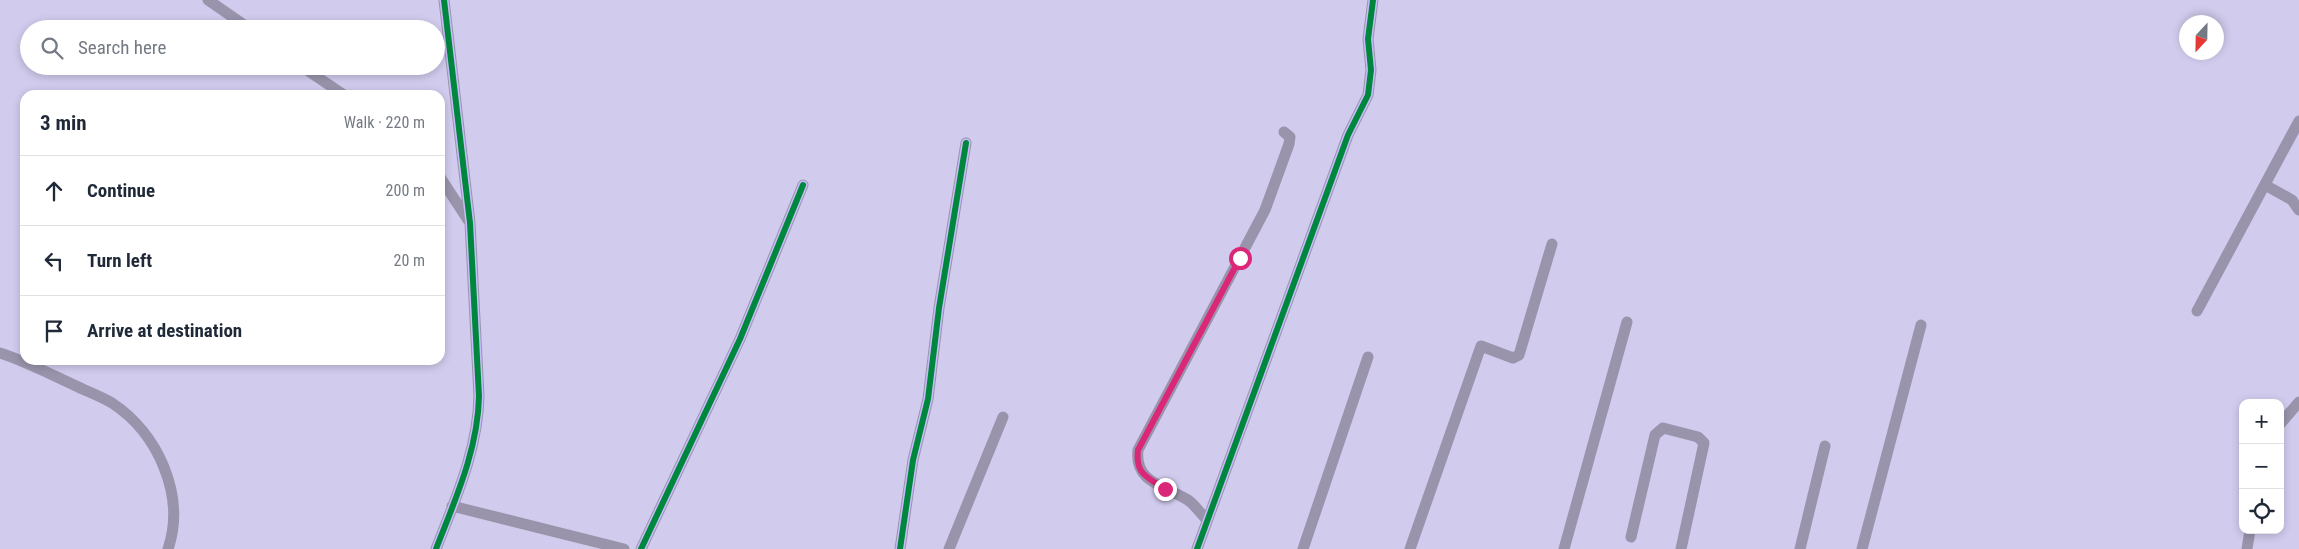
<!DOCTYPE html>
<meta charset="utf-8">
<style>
body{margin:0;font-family:"Roboto Condensed",sans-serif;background:#f6f6f7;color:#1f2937}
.controls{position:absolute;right:15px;bottom:15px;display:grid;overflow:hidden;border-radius:10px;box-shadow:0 2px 8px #0003}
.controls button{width:45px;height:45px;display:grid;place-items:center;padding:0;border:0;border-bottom:1px solid #e0e1e3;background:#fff;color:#1f2937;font:25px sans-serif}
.compass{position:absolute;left:2179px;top:15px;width:45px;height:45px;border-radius:50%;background:#fff;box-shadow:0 2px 8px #0003;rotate:202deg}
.stop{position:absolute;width:15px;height:15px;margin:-11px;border:4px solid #db2777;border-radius:50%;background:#fff}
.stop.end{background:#db2777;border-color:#fff;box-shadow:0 1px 5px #0008}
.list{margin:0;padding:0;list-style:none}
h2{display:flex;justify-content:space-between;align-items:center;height:65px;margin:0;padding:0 20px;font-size:21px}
h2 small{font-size:16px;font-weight:400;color:#747a83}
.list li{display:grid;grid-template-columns:32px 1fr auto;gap:15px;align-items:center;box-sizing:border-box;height:70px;padding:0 20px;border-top:1px solid #e0e1e3}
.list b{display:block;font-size:19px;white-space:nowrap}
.list em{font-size:16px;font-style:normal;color:#747a83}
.icon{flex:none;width:28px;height:28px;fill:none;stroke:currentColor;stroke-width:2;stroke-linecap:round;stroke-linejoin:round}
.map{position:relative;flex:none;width:2299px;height:549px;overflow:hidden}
.search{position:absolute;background:#fff;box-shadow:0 2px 8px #0003;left:20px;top:20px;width:425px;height:55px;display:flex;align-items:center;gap:12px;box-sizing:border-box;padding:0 18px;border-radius:28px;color:#747a83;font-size:19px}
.panel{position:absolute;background:#fff;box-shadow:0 2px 8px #0003;left:20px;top:90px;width:425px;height:275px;border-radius:15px}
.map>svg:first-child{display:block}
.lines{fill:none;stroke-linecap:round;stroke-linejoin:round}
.minor{stroke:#9994ac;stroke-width:11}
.cycleway-casing{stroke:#c9bcfc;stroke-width:9}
.cycleway{stroke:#00873e;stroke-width:6}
.route{stroke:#db2777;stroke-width:6}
</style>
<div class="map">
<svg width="2299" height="549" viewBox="0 0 2299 549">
<rect width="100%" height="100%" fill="#d1cbed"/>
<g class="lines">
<path class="minor" d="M208,0L250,29
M301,66L344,95
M440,177L468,220
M2265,185L2292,200L2299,210
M2197,311L2299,121
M0,353C25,361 50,374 74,385C86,391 100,396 112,403C158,433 186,496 168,549
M2280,424L2299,402
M452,506L624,549
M1207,520C1201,514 1195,505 1188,500C1166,486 1134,483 1138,450L1265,210L1289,144L1290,137L1284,132
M1631,537L1655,435L1663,428L1698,437L1704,443L1681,549
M436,549C455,500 478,450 479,396L470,223L444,0
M641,549L740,339L803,185
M900,549L913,460L928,399L939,308L966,143
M949,549L1003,417
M1197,549L1348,135L1368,95L1371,70L1368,39L1373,0
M1303,549L1368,357
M1410,549L1481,346L1513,358L1519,355L1552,244
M1564,549L1627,322
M1800,549L1825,446
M1862,549L1921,325
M2247,549L2250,530"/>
<defs>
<path id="cycleway" d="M436,549C455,500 478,450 479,396L470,223L444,0
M641,549L740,339L803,185
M900,549L913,460L928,399L939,308L966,143
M1197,549L1348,135L1368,95L1371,70L1368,39L1373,0"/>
</defs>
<use href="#cycleway" class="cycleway-casing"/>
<use href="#cycleway" class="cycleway"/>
</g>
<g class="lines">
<path class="route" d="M1165,489C1147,477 1135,474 1138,450L1240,258"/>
</g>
</svg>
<div class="controls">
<button>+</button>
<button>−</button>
<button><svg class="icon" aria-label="locate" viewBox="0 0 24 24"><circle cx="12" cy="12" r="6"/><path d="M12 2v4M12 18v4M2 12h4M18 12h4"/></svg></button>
</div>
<svg class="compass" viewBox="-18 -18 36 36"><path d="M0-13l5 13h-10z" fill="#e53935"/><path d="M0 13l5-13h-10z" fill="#747a83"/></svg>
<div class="stop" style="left:1240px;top:258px"></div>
<div class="stop end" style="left:1165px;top:489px"></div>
<div class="search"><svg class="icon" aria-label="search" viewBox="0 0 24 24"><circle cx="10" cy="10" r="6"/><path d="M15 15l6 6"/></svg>Search here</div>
<section class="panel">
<h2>3 min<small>Walk · 220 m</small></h2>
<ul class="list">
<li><svg class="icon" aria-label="ahead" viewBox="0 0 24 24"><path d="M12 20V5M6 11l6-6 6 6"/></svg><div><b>Continue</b></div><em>200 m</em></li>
<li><svg class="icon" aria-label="left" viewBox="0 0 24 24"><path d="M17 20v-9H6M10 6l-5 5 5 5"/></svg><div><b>Turn left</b></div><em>20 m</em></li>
<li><svg class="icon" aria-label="arrive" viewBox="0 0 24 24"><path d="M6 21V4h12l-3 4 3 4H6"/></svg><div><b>Arrive at destination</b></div></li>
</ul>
</section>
</div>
